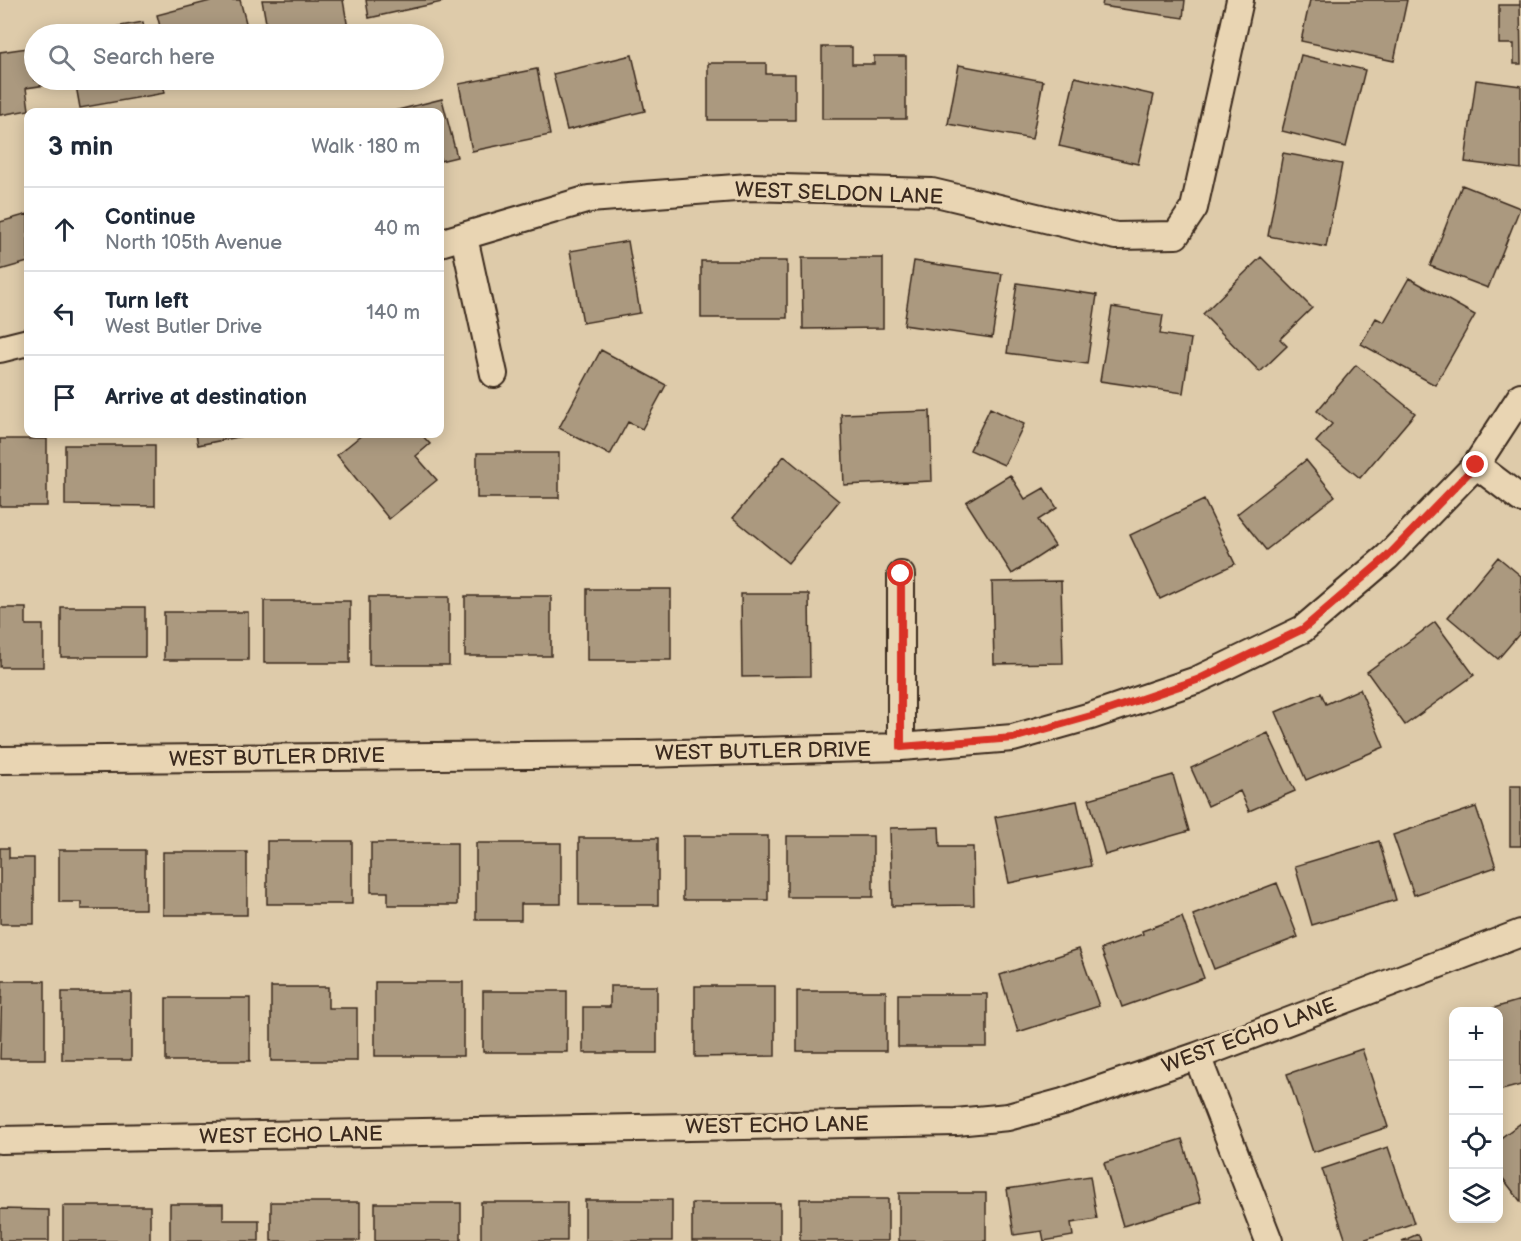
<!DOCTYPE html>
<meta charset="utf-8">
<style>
body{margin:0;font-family:"Balsamiq Sans",sans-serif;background:#f2f2f3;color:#1f2937}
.controls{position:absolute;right:18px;bottom:18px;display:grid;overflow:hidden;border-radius:12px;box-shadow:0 3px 15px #0003}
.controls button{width:54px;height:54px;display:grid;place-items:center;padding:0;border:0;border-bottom:2px solid #e0e1e3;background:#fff;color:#1f2937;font:30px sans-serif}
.stop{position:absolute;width:18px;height:18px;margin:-14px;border:4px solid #d93025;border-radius:50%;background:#fff}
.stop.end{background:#d93025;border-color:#fff;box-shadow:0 2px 6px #0008}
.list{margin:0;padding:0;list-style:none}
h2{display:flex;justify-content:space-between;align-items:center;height:78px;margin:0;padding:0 24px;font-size:26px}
h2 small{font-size:20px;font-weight:400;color:#747a83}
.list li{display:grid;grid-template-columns:39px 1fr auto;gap:18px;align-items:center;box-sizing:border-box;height:84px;padding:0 24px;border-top:2px solid #e0e1e3}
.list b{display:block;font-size:22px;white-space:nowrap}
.list p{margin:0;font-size:20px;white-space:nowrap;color:#747a83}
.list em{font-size:20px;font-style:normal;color:#747a83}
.icon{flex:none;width:33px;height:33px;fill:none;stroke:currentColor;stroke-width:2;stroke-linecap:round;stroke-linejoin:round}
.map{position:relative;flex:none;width:1521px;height:1241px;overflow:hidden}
.search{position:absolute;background:#fff;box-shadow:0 3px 15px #0003;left:24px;top:24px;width:420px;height:66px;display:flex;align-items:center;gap:15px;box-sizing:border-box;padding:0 21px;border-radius:33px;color:#747a83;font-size:22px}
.panel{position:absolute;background:#fff;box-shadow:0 3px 15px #0003;left:24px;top:108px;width:420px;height:330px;border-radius:12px}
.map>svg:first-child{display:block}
.building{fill:#ab997f;stroke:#3b2a1e;stroke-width:1.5}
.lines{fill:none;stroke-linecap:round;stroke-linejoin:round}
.minor-casing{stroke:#3b2a1e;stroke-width:30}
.minor{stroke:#e9d5b3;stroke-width:26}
.route{stroke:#d93025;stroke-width:8}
.labels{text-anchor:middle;stroke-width:6;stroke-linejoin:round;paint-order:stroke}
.street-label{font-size:21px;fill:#3b2a1e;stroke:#e9d5b3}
</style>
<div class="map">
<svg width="1521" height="1241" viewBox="0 0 1521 1241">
<rect width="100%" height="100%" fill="#decbaa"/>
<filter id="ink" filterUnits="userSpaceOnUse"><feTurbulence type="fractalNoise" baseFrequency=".0167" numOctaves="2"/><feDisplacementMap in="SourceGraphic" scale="12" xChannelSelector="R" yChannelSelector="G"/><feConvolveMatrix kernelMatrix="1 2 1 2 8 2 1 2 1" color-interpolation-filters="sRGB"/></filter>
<g filter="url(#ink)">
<path class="building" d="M214,0H240L249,34H162L157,15Z
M262,0H343L349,34H268Z
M366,0H441L442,2L369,18Z
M1103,0H1185L1183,18L1102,6Z
M1310,0H1407L1394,61L1301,41Z
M1520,0L1521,64H1514V44H1499V5H1520Z
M143,22L145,34H74Z
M34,47V80H53V84L26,88L29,110L0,115V52Z
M822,47H852V64H874V56H906V119H822Z
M632,55L645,111L567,130L553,74Z
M1301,55L1365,70L1346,147L1282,131Z
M708,63H766V74H795V120H708Z
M959,65L1043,81L1032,139L948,124Z
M537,69L550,135L472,151L459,84Z
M1075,77L1154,95L1138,164L1059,146Z
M75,80H162L165,93L80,108Z
M1476,80L1521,86V169L1465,162Z
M442,99L457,157L440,161V112H390Z
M1283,153L1342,164L1326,247L1268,236Z
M1462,185L1520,208L1488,288L1430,266Z
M28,214V262L0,270V222Z
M628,241L640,313L583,323L570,251Z
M1261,257L1312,308L1280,339L1287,346L1260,372L1203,314Z
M802,258H883V328L803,329Z
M701,261H787V318H701Z
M914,261L1002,274L992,338L904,325Z
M1409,278L1475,315L1435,385L1361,344L1376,318L1384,322Z
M1017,283L1097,295L1087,364L1007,353Z
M1112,307L1163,315L1160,334L1191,339L1183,393L1100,381Z
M601,350L666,385L642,429L628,422L610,455L559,428Z
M1356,365L1415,413L1360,478L1316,442L1332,424L1317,411Z
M990,408L1024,424L1004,465L970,450Z
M930,411L932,481L844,485L841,414Z
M196,434H253L198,445Z
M363,434H421L430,444L416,456L437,480L389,519L337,455Z
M0,439H47V506H0Z
M65,445H155V506L65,505Z
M477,453H559V498H477Z
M784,456L839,501L788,563L733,518Z
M1306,460L1335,496L1266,550L1237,514Z
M1010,475L1025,499L1044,488L1057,508L1038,520L1055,546L1012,574L966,502Z
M1204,500L1235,564L1160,599L1130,535Z
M1498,557L1521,576V632L1498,659L1448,617Z
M1061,581L1063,663L994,664L992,582Z
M587,589H671V660H587Z
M741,594H809L810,676L742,677Z
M465,596H551V656H465Z
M369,597H449V665H369Z
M264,601H350V663H264Z
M61,607H145V657H61Z
M0,608H26V625H43V667H0Z
M164,612H248V660H164Z
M1435,622L1474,675L1405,725L1367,672Z
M1360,689L1384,747L1306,780L1276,712L1321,693L1326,704Z
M1268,733L1295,791L1249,811L1240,791L1208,806L1191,768Z
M1173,775L1189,831L1105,855L1089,799Z
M1510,786H1521V846H1510Z
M1077,801L1091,866L1009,883L995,817Z
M1476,807L1496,867L1414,895L1393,835Z
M939,827L940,847H973L974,905L892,906L890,828Z
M683,836H768V900H683Z
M787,836H873V897H787Z
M579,838H658V905H579Z
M267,841H352V904H267Z
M1379,841L1396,900L1312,925L1295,866Z
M371,843H457V905H388V892H371Z
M476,843H561V904H521V920H476Z
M0,848H9V858H34V924H0Z
M59,850H145V909H81V902H59Z
M163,852H247V915H163Z
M1277,883L1298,937L1214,969L1193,915Z
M1182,917L1204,978L1122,1007L1101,949L1143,934L1142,931Z
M1079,949L1099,1006L1018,1032L1000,975Z
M2,981H45V1059H0Z
M375,982H463V1056H375Z
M610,986H657V1053H583V1007H610Z
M695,986H775V1056L695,1057Z
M271,987H328V1008H357V1061H271Z
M483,991H567V1052H483Z
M797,991H886V1051H797Z
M62,992H131V1060H62Z
M898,994H987V1047H898Z
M166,998H250V1061H166Z
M1521,1000V1085L1498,1091V1012H1480Z
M1362,1049L1388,1127L1313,1152L1287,1074Z
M1521,1123V1202L1498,1172V1140Z
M1182,1139L1201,1202L1123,1226L1104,1163Z
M1388,1147L1414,1223L1360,1241H1346L1322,1169Z
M1090,1176L1097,1219L1071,1223L1073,1236L1044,1241L1042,1231L1014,1235L1007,1189Z
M899,1193H986V1241H899Z
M800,1199H888V1241H800Z
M585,1200H672V1241H585Z
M271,1202H360V1241H271Z
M481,1202H567V1241H481Z
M375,1203H461V1241H375Z
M692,1203H780V1241H692Z
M170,1204H223V1220H259V1241H170Z
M63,1206H150V1241H63Z
M0,1209L49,1210V1241H0Z
M1418,1234L1421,1241H1402Z"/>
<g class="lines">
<defs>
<path id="minor" d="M464,237L494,374
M440,243L589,199L749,187L932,192L1116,236L1176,235L1194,208L1240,0
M0,349L28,342
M1521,396L1476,465L1521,499
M901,575V747
M0,760L641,754L901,747L1013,738L1091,716L1197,680L1303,629L1387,557L1476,465
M1197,1056L1269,1241
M0,1140L956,1122L1008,1117L1063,1102L1197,1056L1521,933"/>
</defs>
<use href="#minor" class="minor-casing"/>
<use href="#minor" class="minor"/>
</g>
</g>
<g class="lines" filter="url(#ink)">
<path class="route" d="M901,574V747L1013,738L1091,716L1197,680L1303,629L1387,557L1476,465"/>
</g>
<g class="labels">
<g class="street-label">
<text transform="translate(839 193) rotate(2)" y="7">WEST SELDON LANE</text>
<text transform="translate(763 751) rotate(-1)" y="7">WEST BUTLER DRIVE</text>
<text transform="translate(277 757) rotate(-1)" y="7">WEST BUTLER DRIVE</text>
<text transform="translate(1249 1035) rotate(-20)" y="7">WEST ECHO LANE</text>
<text transform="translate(777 1125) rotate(-1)" y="7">WEST ECHO LANE</text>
<text transform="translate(291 1135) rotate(-1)" y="7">WEST ECHO LANE</text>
</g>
</g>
</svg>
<div class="controls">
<button>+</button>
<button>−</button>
<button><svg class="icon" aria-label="locate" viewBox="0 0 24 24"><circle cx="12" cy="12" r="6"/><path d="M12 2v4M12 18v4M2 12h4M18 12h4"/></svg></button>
<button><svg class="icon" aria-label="layers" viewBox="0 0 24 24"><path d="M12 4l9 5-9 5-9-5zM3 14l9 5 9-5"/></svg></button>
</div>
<div class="stop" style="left:901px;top:574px"></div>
<div class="stop end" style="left:1476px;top:465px"></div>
<div class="search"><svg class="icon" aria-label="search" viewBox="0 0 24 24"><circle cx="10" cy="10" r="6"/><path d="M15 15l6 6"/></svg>Search here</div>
<section class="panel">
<h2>3 min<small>Walk · 180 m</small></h2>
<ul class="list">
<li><svg class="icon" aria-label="ahead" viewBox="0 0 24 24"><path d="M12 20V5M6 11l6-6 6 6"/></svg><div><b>Continue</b><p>North 105th Avenue</p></div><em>40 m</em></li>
<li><svg class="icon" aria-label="left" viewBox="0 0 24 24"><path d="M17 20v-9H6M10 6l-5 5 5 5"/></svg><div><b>Turn left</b><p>West Butler Drive</p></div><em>140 m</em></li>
<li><svg class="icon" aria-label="arrive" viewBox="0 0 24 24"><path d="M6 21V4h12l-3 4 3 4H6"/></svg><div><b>Arrive at destination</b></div></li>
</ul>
</section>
</div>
